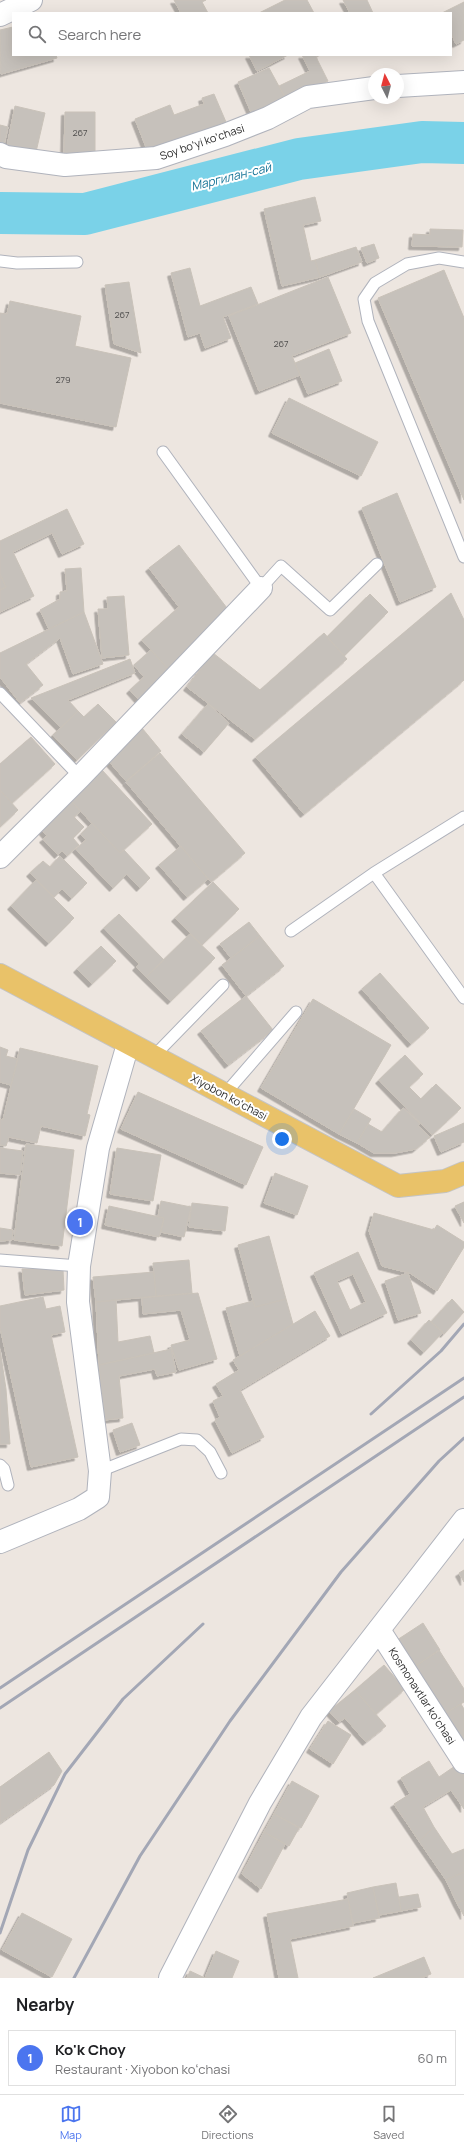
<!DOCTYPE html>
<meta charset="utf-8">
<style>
body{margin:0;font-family:Manrope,sans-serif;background:#f6f6f6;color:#202124}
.compass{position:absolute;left:368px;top:68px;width:36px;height:36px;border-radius:50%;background:#fff;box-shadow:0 4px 16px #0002;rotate:354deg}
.you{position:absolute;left:282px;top:1139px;width:14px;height:14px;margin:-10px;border:3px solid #fff;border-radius:50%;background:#1a73e8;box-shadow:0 0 0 6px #1a73e833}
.badge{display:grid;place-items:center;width:26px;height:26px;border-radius:50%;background:#4b75ef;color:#fff;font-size:13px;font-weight:700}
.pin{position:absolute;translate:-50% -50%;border:2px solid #fff;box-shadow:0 1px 4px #0006}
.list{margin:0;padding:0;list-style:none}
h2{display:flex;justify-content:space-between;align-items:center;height:52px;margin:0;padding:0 16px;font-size:17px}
h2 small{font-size:13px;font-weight:400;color:#757577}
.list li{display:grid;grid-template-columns:26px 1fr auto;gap:12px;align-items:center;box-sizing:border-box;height:56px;margin:0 8px 8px;padding:0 8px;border:1px solid #e0e0e0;border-radius:0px}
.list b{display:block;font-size:15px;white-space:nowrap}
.list p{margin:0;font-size:13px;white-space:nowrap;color:#757577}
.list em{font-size:13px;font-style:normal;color:#757577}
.icon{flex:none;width:22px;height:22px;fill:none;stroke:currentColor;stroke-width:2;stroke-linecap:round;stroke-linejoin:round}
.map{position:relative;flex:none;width:464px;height:1978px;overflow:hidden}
.search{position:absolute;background:#fff;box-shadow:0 4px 16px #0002;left:12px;right:12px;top:12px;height:44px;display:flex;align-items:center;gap:10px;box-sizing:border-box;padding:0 14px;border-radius:0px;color:#757577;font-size:15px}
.sheet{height:116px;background:#fff}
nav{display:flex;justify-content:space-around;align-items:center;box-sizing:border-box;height:56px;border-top:1px solid #e0e0e0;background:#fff;font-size:11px;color:#757577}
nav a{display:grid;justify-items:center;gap:2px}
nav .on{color:#4b75ef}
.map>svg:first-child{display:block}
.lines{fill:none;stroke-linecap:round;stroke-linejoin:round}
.river{stroke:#7ad2e8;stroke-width:42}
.building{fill:#c6c1bb;stroke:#c9c2b9;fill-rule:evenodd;filter:url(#shadow)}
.service-casing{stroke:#b0b3bc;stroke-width:13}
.minor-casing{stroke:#b0b3bc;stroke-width:24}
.tertiary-casing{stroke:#b0b3bc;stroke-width:24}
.primary-casing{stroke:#c4c4c4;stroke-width:24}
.service{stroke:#fff;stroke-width:11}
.minor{stroke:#fff;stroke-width:22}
.tertiary{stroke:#fff;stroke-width:22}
.primary{stroke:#e9c269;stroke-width:22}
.rail{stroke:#a3a7b5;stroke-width:3}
.labels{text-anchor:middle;stroke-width:4;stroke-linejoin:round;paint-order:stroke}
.number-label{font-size:9px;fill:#525150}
.street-label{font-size:11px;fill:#2c2c2c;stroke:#fff}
.water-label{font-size:12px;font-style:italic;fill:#167497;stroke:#fff}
</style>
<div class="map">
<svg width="464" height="1978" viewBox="0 0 464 1978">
<defs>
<filter id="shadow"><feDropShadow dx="-3.5" dy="3.5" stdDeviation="0" flood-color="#0004"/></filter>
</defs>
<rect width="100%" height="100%" fill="#ede6e0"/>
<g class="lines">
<path class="river" d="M0,213L85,214L299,159L422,142L464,143"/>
</g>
<path class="building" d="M174,0H206L202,2L208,13H181Z
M285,0H307L314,13H259Z
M343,0H367L373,13H350Z
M464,2V40L456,44L451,33V13H442Z
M13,27V55H56L57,58L1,74L0,30Z
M249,55H288L257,71Z
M302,55H321L316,57L328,81L287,101L279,86L310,71Z
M269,68L287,101L254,119L238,82Z
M214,94L226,122L148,152L135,119L170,105L174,115L204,104L202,98Z
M15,106L45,113L36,152L7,146Z
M65,112H95V155H64Z
M0,125L8,127L4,145L0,144Z
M315,197L321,221L303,225L311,261L315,260L320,277L282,286L264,209Z
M430,229L463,230L462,247L412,246L413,234L430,235Z
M374,244L379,258L367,263L361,248Z
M356,247L362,262L320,277L315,260Z
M190,268L200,306L251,287L258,304L223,317L231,338L205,348L200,333L188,337L171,273Z
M444,270L464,318V500L378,298Z
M328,277L351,333L292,356L300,375L259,391L229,316Z
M129,282L141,353L114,344L105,285Z
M10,301L81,316L75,346L131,358L116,427L0,403V313L7,314Z
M329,349L342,381L308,394L295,363Z
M289,398L378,442L361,476L272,433Z
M397,493L436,587L400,602L362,508Z
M67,509L84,544L62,554L52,533L13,552L34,596L0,612V590L6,587L0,574V541Z
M179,545L230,612L172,673L142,640L179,607L149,568Z
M81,568L84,612L49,629L40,610L60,599V592L67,591L65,569Z
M0,574L6,587L0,590Z
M451,593L464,620V680L304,814L256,757Z
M370,594L388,612L344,656L327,637Z
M124,596L129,655L102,658L98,609H108L107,597Z
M84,612L103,664L73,674L60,638L26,664L43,685L20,703L0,677V653Z
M324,633L347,659L255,739L187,687L213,653L260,690Z
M151,650L172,673L140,701L130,690L144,677L134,665Z
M130,659L135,673L68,700L78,711L61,728L31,698Z
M98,704L116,722L77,760L53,735L78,711L84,717Z
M208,704L229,723L204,752L182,734Z
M142,728L161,751L126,781L106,758Z
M31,737L55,764L12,803L0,790V764Z
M160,753L245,853L211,882L126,782Z
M102,770L152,824L120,853L70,800Z
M0,790L18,810L0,827Z
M70,800L81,811L74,817L84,827L73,838L79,845L67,856L62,851L58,855L43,839L47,836L40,828Z
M92,823L120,853L124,850L150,878L140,888L127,874L113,888L76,849L86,840L81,834Z
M181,846L208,879L187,897L159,865Z
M60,856L87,883L72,898L62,889L54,897L30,873L43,861L50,867Z
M36,880L74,918L49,943L11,906Z
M213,882L239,909L202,945L175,918Z
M119,914L164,960L146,977L136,967L139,964L104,928Z
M249,922L260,936L231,958L220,944Z
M190,934L215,958L171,1001L146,977Z
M260,936L284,966L246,996L222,965Z
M101,946L116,961L92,984L77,969Z
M380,973L429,1028L411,1044L362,989Z
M246,996L273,1030L228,1065L201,1031Z
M313,999L391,1045L339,1134L261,1088Z
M0,1047L8,1050L6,1056L18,1059L11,1085L0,1082Z
M20,1048L98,1066L87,1114L90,1115L85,1136L41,1126L37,1143L9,1137L6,1146L0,1145V1119L3,1120Z
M405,1055L423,1074L409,1087L421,1099L436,1084L461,1108L432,1135L379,1080Z
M138,1092L263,1147L246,1185L121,1129Z
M403,1108L420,1124L418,1126L430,1137L416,1149L395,1153H374L357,1143L368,1124L382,1132Z
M354,1109L371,1119L357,1143L339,1134Z
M464,1123V1142L441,1152L434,1136Z
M26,1144L74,1150L62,1246L14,1240Z
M0,1148L23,1151L20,1175L0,1173Z
M117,1148L161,1155L153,1201L110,1194Z
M275,1173L308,1186L297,1215L264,1203Z
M161,1201L191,1207L184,1237L161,1232L164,1218L158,1217Z
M464,1202V1223L455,1206Z
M192,1203L228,1207L225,1231L189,1227Z
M109,1206L164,1218L159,1237L105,1225Z
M374,1213L434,1230L437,1225L464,1242V1247L437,1291L410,1273L382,1266L369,1231Z
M0,1228L13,1230L12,1240L0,1241Z
M269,1236L286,1299L255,1307L238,1245Z
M358,1252L387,1313L342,1334L314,1273ZM353,1274L366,1302L350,1310L337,1281Z
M189,1260L192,1293L156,1296L153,1263Z
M22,1269H63L64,1290L25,1295Z
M154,1272L156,1296L96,1302L93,1277Z
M408,1273L421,1313L398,1320L385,1281Z
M198,1293L217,1359L179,1370L171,1345L190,1340L181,1310L143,1314L142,1298Z
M43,1297L46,1309L60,1306L65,1332L51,1335L78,1457L31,1467L0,1327V1306Z
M286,1299L293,1324L240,1356L226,1308L253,1301L255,1307Z
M452,1299L464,1312L444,1334L431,1322Z
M116,1300L118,1342L150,1336L154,1353L99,1365L96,1302Z
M315,1311L330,1336L240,1390L264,1437L232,1453L215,1420L220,1417L213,1401L223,1396L216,1384L239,1370L233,1360Z
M429,1320L443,1332L424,1352L411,1340Z
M0,1349L6,1389L10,1444H0Z
M171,1349L176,1372L157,1376L155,1369L119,1376L123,1418L104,1420L99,1365Z
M132,1423L140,1445L120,1452L113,1430Z
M464,1570V1582L459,1573Z
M423,1623L440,1650L414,1667L397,1640Z
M439,1650L464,1689V1702L444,1714L414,1667Z
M384,1665L405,1689L376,1714L355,1690Z
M355,1690L386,1726L366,1742L345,1718L339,1722L329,1711Z
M461,1704L464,1709V1745L444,1714Z
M328,1721L351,1735L333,1764L310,1749Z
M49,1752L62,1771L54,1785L0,1823V1787Z
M429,1761L439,1777L458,1764L464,1774V1809L451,1790L423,1807L434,1827L419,1841L394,1804L410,1794L401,1778Z
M292,1781L319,1796L301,1828L274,1814Z
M274,1814L299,1828L289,1846L264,1832Z
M434,1827L452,1854L464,1849V1872L446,1880L419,1841Z
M264,1832L285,1844L261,1889L242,1874Z
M464,1872V1900L457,1903L446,1880Z
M396,1883L401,1911L379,1915L373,1887Z
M373,1887L379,1918L353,1923L347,1893Z
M418,1894L421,1907L401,1911L399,1897Z
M348,1899L353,1926L290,1939L298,1978H279L267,1914Z
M464,1900V1916L457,1903Z
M22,1913L72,1939L52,1977L2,1950Z
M216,1951L239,1961L232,1978H205Z
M424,1957L431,1974L421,1978H373Z
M190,1971L205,1978H187Z"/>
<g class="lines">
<defs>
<path id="service" d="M0,261L17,263L77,262
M464,262L439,258L407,264L375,283L364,299L368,321L464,557
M163,452L261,588L281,566L330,610L377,564
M0,693L80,777
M374,873L464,998
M291,931L374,873L464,817
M153,1057L223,985
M224,1095L296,1012
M0,1260L79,1266
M0,1465L4,1469L8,1485
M100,1471L181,1439L197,1440L210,1452L221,1473"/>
<path id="minor" d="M398,86L464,82
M0,154L6,157L65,165L156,158L225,135L268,118L308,97L374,88
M0,857L80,777L261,588
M0,1542L79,1509L98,1497L100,1471L78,1302L79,1266L98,1148L128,1044
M379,1630L464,1762"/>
<path id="tertiary" d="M0,15L31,0
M170,1978L260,1803L311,1717L464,1520"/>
<path id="primary" d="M0,975L398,1186L445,1181L464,1173"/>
</defs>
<use href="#service" class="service-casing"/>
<use href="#minor" class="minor-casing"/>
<use href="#tertiary" class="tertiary-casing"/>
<use href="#primary" class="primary-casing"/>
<use href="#service" class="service"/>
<use href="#minor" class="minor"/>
<use href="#tertiary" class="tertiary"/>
<use href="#primary" class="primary"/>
<path class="rail" d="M371,1414L441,1351L464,1324
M0,1688L464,1378
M0,1708L464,1397
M0,1933L28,1850L65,1774L123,1699L203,1624
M74,1978L140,1856L230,1721L341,1572L439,1461L464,1438"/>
</g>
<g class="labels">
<g class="number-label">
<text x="80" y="136">267</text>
<text x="122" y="318">267</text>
<text x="281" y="347">267</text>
<text x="63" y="383">279</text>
</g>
<g class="street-label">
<text transform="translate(202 142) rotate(-19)" y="4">Soy boʻyi koʻchasi</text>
<text transform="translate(229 1097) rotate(28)" y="4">Xiyobon koʻchasi</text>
<text transform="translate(422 1696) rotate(57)" y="4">Kosmonavtlar koʻchasi</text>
</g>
<g class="water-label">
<text transform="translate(231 177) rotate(-14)" y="4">Маргилан-сай</text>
</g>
</g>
</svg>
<svg class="compass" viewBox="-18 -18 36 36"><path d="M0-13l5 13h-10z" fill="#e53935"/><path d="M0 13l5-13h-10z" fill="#757577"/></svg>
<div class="you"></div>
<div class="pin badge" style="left:80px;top:1222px">1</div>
<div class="search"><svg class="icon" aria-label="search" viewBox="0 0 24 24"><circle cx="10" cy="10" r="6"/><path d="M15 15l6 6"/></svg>Search here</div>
</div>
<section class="sheet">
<h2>Nearby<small></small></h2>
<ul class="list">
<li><span class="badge">1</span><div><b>Ko'k Choy</b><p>Restaurant · Xiyobon koʻchasi</p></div><em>60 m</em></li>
</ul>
</section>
<nav>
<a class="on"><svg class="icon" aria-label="map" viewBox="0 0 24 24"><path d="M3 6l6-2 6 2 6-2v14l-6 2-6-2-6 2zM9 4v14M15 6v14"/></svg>Map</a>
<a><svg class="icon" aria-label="directions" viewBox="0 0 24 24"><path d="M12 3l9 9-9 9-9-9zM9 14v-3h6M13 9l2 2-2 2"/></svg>Directions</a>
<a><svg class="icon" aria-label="saved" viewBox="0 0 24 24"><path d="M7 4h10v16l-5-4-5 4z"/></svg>Saved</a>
</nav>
